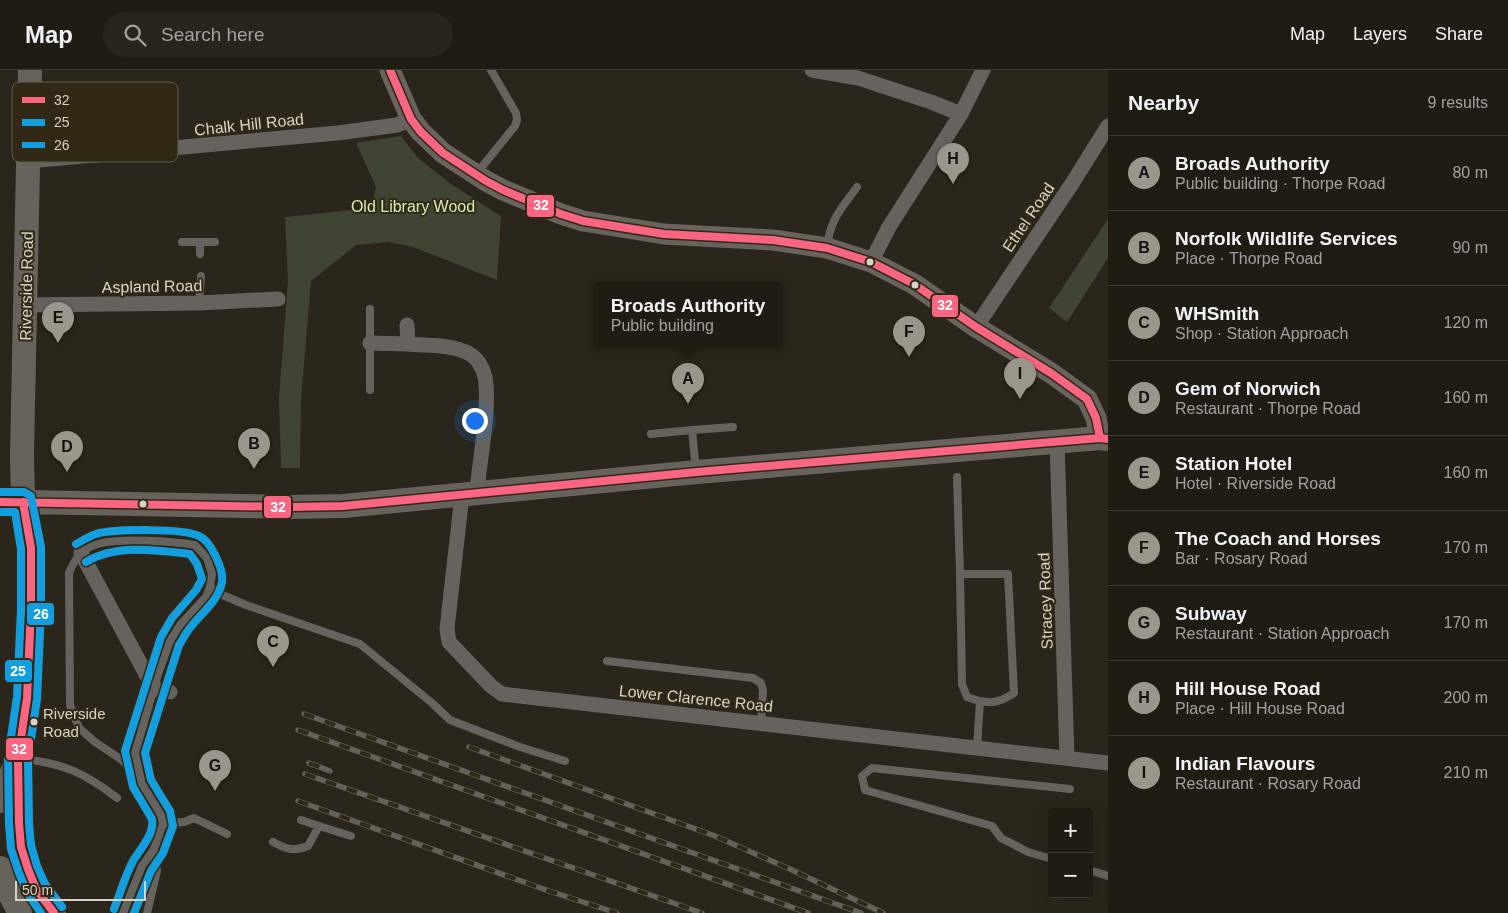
<!DOCTYPE html>
<meta charset="utf-8">
<style>
body{margin:0;font-family:Arial,sans-serif;background:#28251d;color:#f1f3f6}
.controls{position:absolute;right:15px;bottom:15px;display:grid;overflow:hidden;border-radius:5px;box-shadow:0 5px 20px #0002}
.controls button{width:45px;height:45px;display:grid;place-items:center;padding:0;border:0;border-bottom:1px solid #3d3a34;background:#201c14;color:#f1f3f6;font:25px sans-serif}
.scale{position:absolute;left:15px;bottom:12px;width:131px;box-sizing:border-box;padding-left:5px;border:2px solid #d8d3c7;border-top:0;font-size:14px;line-height:18px;white-space:nowrap;color:#d8d3c7;-webkit-text-stroke:4px #312915;paint-order:stroke}
.you{position:absolute;left:474px;top:350px;width:18px;height:18px;margin:-12px;border:4px solid #fff;border-radius:50%;background:#1a73e8;box-shadow:0 0 0 8px #1a73e833}
.badge{display:grid;place-items:center;width:32px;height:32px;border-radius:50%;background:#9b968b;color:#111;font-size:16px;font-weight:700}
.pin{position:absolute;translate:-50% -41px;filter:drop-shadow(0 1px 2px #0008)}
.pin::after{content:'';position:absolute;top:26px;width:18px;height:15px;background:inherit;clip-path:polygon(0 0,100% 0,50% 100%)}
.popup{position:absolute;left:593px;top:212px;width:190px;height:65px;box-sizing:border-box;display:grid;place-content:center;border-radius:5px;background:#201c14;filter:drop-shadow(0 1px 4px #0005);font-size:16px;white-space:nowrap;color:#a2a1a0}
.popup b{font-size:19px;color:#f1f3f6}
.popup::after{content:'';position:absolute;left:50%;top:100%;margin-left:-10px;border:10px solid transparent;border-top-color:#201c14}
.list{margin:0;padding:0;list-style:none}
h2{display:flex;justify-content:space-between;align-items:center;height:65px;margin:0;padding:0 20px;font-size:21px}
h2 small{font-size:16px;font-weight:400;color:#a2a1a0}
.list li{display:grid;grid-template-columns:32px 1fr auto;gap:15px;align-items:center;box-sizing:border-box;height:75px;padding:0 20px;border-top:1px solid #3d3a34}
.list b{display:block;font-size:19px;white-space:nowrap}
.list p{margin:0;font-size:16px;white-space:nowrap;color:#a2a1a0}
.list em{font-size:16px;font-style:normal;color:#a2a1a0}
.icon{flex:none;width:28px;height:28px;fill:none;stroke:currentColor;stroke-width:2;stroke-linecap:round;stroke-linejoin:round}
.map{position:relative;flex:none;width:1108px;height:843px;overflow:hidden}
header{display:flex;align-items:center;gap:30px;box-sizing:border-box;height:70px;padding:0 25px;background:#201c14;border-bottom:1px solid #3d3a34}
header strong{font-size:24px}
nav{display:flex;gap:28px;margin-inline-start:auto;font-size:18px}
.search{width:350px;height:45px;background:#28251d;display:flex;align-items:center;gap:12px;box-sizing:border-box;padding:0 18px;border-radius:28px;color:#a2a1a0;font-size:19px}
main{display:flex}
aside{flex:1;background:#201c14}
.map>svg:first-child{display:block}
.green{fill:#404533}
.lines{fill:none;stroke-linecap:round;stroke-linejoin:round}
.lane{stroke:#66625d;stroke-width:8}
.street{stroke:#66625d;stroke-width:15}
.secondary{stroke:#69635e;stroke-width:21}
.primary{stroke:#67625c;stroke-width:24}
.rail-casing{stroke:#64615b;stroke-width:5.5}
.rail{stroke:#312915;stroke-width:4;stroke-dasharray:11;stroke-linecap:butt}
.bus-1-casing{stroke:#312915;stroke-width:11}
.bus-2-casing{stroke:#312915;stroke-width:11}
.bus-3-casing{stroke:#312915;stroke-width:11}
.bus-1{stroke:#fa6682;stroke-width:8}
.bus-2{stroke:#139fdf;stroke-width:8}
.bus-3{stroke:#139fdf;stroke-width:8}
.bus-dot{fill:#d8d3c7;stroke:#312915;stroke-width:2}
.labels{text-anchor:middle;stroke-width:4;stroke-linejoin:round;paint-order:stroke}
.bus-label{font-size:15px;fill:#d8d3c7;stroke:#312915;text-anchor:start}
.street-label{font-size:16px;fill:#d8d3c7;stroke:#312915}
.park-label{font-size:16px;fill:#d8edb3;stroke:#312915}
.key{fill:#312915;stroke:#635c4a;stroke-width:1}
.key-label{font-size:14px;fill:#d8d3c7}
.line-badge{stroke:#312915;stroke-width:2}
.badge-label{font-size:14px;text-anchor:middle;font-weight:bold;fill:#fff}
</style>
<header>
<strong>Map</strong>
<div class="search"><svg class="icon" aria-label="search" viewBox="0 0 24 24"><circle cx="10" cy="10" r="6"/><path d="M15 15l6 6"/></svg>Search here</div>
<nav><a>Map</a><a>Layers</a><a>Share</a></nav>
</header>
<main>
<div class="map">
<svg width="1108" height="843" viewBox="0 0 1108 843">
<rect width="100%" height="100%" fill="#2b261b"/>
<path class="green" d="M401,66L418,88L451,114L501,146L497,210L413,177L389,172L356,175L311,211L301,329L300,398H281L279,328L288,211L285,147L371,138L376,117L356,73Z
M1108,149V188L1067,252L1049,238Z"/>
<g class="lines">
<path class="lane" d="M477,103L515,56L517,50L516,43L491,0
M182,172H200
M827,176C831,148 841,139 857,117
M200,184V172H215
M199,233L201,206
M370,239V320
M651,364L692,360
M696,400L692,360L733,357
M957,407L960,504
M960,504H1008L1014,623C997,635 986,634 967,627L962,614Z
M210,517L220,524L246,535L360,574L432,633L450,650L520,677L565,691
M607,591L753,608L761,613L763,620L761,653
M977,678L980,631
M22,689C63,693 85,703 117,728
M163,754L184,752L194,748L227,764
M319,756L351,766
M273,772C286,779 293,782 308,776L319,756L301,750
M1052,789L1028,782L1001,768L992,756L865,720L862,706L872,698L1070,719
M1089,800L1108,806
M123,843L142,796L154,779L163,754L161,745L142,714L122,690L95,672L79,658L70,635L69,503C74,490 83,478 98,474C120,468 172,471 195,475L207,488L212,504L210,517L206,527L180,555L170,571L159,601L135,683L142,714
M147,843L157,801L154,779"/>
<path class="street" d="M812,0L858,8L931,32L961,44
M28,91L338,63L397,55L411,49
M871,192L889,157L961,44L983,0
M25,235L199,233L278,229
M407,255L408,274C427,276 451,274 468,283C477,287 483,298 485,307C490,334 481,383 478,411L479,423
M976,257L1073,112L1108,56
M370,273L408,274
M1057,372L1067,688
M462,425L447,559L449,572L491,616L502,624L1108,693
M81,483L154,619L170,622"/>
<path class="secondary" d="M390,0L411,49L421,62L443,83L486,111L503,120L561,144L583,151L664,164L773,170L827,178L871,192L914,214L976,257L1051,303L1087,329L1096,348L1100,368
M0,432H23"/>
<path class="primary" d="M30,0L22,384L23,432L31,478V491L27,628L24,655L18,688L19,753L21,777L28,799L36,819L54,843
M23,432L291,437L343,436L697,402L1100,368L1108,369
M0,731L14,697
M0,798L6,817L20,843"/>
<defs>
<path id="rail" d="M304,644L861,843
M298,660L808,843
M469,677L715,766L792,800L883,843
M309,693L330,701
M305,704L702,843
M298,731L549,821L617,843"/>
</defs>
<use href="#rail" class="rail-casing"/>
<use href="#rail" class="rail"/>
<defs>
<path id="bus-1" d="M390,0L411,49L421,62L443,83L486,111L503,120L561,144L583,151L664,164L773,170L827,178L871,192L914,214L976,257L1051,303L1087,329L1096,348L1100,368
M0,432L291,437L343,436L697,402L1100,368L1108,369
M23,432L31,478V539L27,628L18,688L19,753L21,777L28,799L36,819L54,843"/>
<path id="bus-2" d="M0,442H15L21,479V539L17,627L8,687L9,754L11,779L19,803L28,824L41,843
M86,492C115,474 157,480 190,484L197,494L202,509L196,520L172,548L161,567L125,681L133,717L152,749C155,764 140,779 133,791C125,806 120,824 114,839"/>
<path id="bus-3" d="M0,422H24L31,426L41,477V539L37,629L28,689L29,753L31,775L37,796L45,814L62,837
M76,474C82,471 89,466 96,464C114,459 183,458 199,466C211,471 224,500 222,512C218,533 198,545 187,562C184,566 182,571 179,575L145,683L151,710L170,741L173,756L163,783L151,801L134,843"/>
</defs>
<use href="#bus-1" class="bus-1-casing"/>
<use href="#bus-2" class="bus-2-casing"/>
<use href="#bus-3" class="bus-3-casing"/>
<use href="#bus-1" class="bus-1"/>
<use href="#bus-2" class="bus-2"/>
<use href="#bus-3" class="bus-3"/>
</g>
<g class="bus-dot">
<circle cx="870" cy="192" r="4.5"/>
<circle cx="915" cy="215" r="4.5"/>
<circle cx="143" cy="434" r="4.5"/>
<circle cx="34" cy="652" r="4.5"/>
</g>
<g class="labels">
<g class="bus-label">
<text x="43" y="649">Riverside<tspan x="43" dy="18">Road</tspan></text>
</g>
<g class="street-label">
<text transform="translate(249 54) rotate(-6)" y="6">Chalk Hill Road</text>
<text transform="translate(1028 147) rotate(-56)" y="6">Ethel Road</text>
<text transform="translate(26 216) rotate(-89)" y="6">Riverside Road</text>
<text transform="translate(152 216) rotate(-1)" y="6">Aspland Road</text>
<text transform="translate(1045 531) rotate(-92)" y="6">Stracey Road</text>
<text transform="translate(696 628) rotate(6)" y="6">Lower Clarence Road</text>
</g>
<g class="park-label">
<text x="413" y="142">Old Library Wood</text>
</g>
</g>
<rect x="12" y="12" width="166" height="80" rx="8" class="key"/>
<rect x="22" y="27" width="23" height="6" fill="#fa6682"/>
<rect x="22" y="49" width="23" height="7" fill="#139fdf"/>
<rect x="22" y="72" width="23" height="6" fill="#139fdf"/>
<g class="key-label">
<text x="54" y="35">32</text>
<text x="54" y="57">25</text>
<text x="54" y="80">26</text>
</g>
<g class="line-badge">
<rect x="526" y="124" width="29" height="24" rx="5" fill="#fa6682"/>
<rect x="931" y="224" width="28" height="24" rx="5" fill="#fa6682"/>
<rect x="263" y="425" width="29" height="24" rx="5" fill="#fa6682"/>
<rect x="26" y="532" width="29" height="24" rx="5" fill="#139fdf"/>
<rect x="4" y="589" width="29" height="24" rx="5" fill="#139fdf"/>
<rect x="5" y="667" width="29" height="24" rx="5" fill="#fa6682"/>
</g>
<g class="badge-label">
<text x="541" y="140">32</text>
<text x="945" y="240">32</text>
<text x="278" y="442">32</text>
<text x="41" y="549">26</text>
<text x="18" y="606">25</text>
<text x="19" y="684">32</text>
</g>
</svg>
<div class="controls">
<button>+</button>
<button>−</button>
</div>
<div class="scale">50 m</div>
<div class="you"></div>
<div class="pin badge" style="left:688px;top:334px">A</div>
<div class="popup"><b>Broads Authority</b>Public building</div>
<div class="pin badge" style="left:254px;top:399px">B</div>
<div class="pin badge" style="left:273px;top:597px">C</div>
<div class="pin badge" style="left:67px;top:402px">D</div>
<div class="pin badge" style="left:58px;top:273px">E</div>
<div class="pin badge" style="left:909px;top:287px">F</div>
<div class="pin badge" style="left:215px;top:721px">G</div>
<div class="pin badge" style="left:953px;top:114px">H</div>
<div class="pin badge" style="left:1020px;top:329px">I</div>
</div>
<aside>
<h2>Nearby<small>9 results</small></h2>
<ul class="list">
<li><span class="badge">A</span><div><b>Broads Authority</b><p>Public building · Thorpe Road</p></div><em>80 m</em></li>
<li><span class="badge">B</span><div><b>Norfolk Wildlife Services</b><p>Place · Thorpe Road</p></div><em>90 m</em></li>
<li><span class="badge">C</span><div><b>WHSmith</b><p>Shop · Station Approach</p></div><em>120 m</em></li>
<li><span class="badge">D</span><div><b>Gem of Norwich</b><p>Restaurant · Thorpe Road</p></div><em>160 m</em></li>
<li><span class="badge">E</span><div><b>Station Hotel</b><p>Hotel · Riverside Road</p></div><em>160 m</em></li>
<li><span class="badge">F</span><div><b>The Coach and Horses</b><p>Bar · Rosary Road</p></div><em>170 m</em></li>
<li><span class="badge">G</span><div><b>Subway</b><p>Restaurant · Station Approach</p></div><em>170 m</em></li>
<li><span class="badge">H</span><div><b>Hill House Road</b><p>Place · Hill House Road</p></div><em>200 m</em></li>
<li><span class="badge">I</span><div><b>Indian Flavours</b><p>Restaurant · Rosary Road</p></div><em>210 m</em></li>
</ul>
</aside>
</main>
